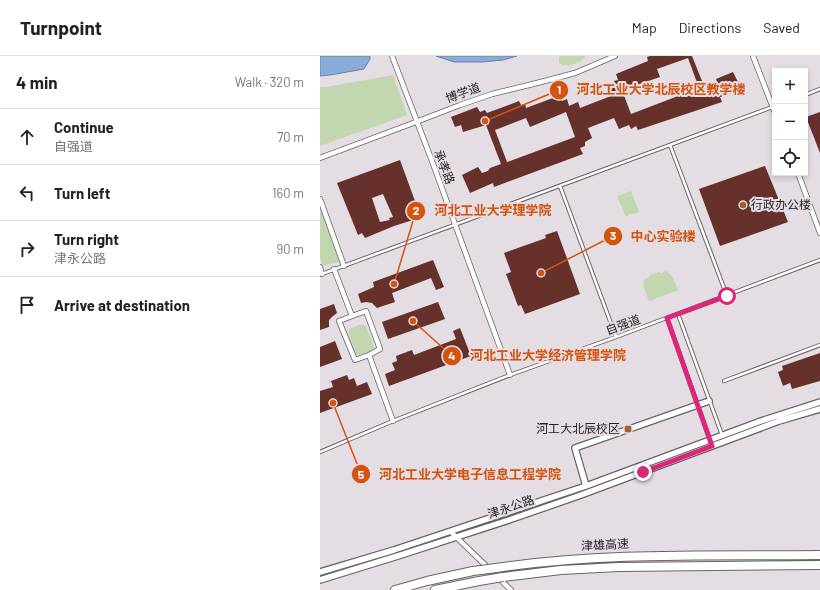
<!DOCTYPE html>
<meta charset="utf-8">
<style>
body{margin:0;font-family:Barlow,"Noto Sans SC",sans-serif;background:#f6f6f6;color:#222}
.controls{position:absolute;right:12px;top:12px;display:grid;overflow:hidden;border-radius:0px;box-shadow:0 2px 6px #0003}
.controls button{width:36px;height:36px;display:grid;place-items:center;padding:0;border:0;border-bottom:1px solid #e0e0e0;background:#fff;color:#222;font:20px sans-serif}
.stop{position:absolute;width:12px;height:12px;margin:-9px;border:3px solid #db2777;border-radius:50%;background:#fff}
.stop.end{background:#db2777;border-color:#fff;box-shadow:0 1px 4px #0008}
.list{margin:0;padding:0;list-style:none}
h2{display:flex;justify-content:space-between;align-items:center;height:52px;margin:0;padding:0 16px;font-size:17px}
h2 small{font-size:13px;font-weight:400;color:#767676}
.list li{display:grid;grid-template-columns:26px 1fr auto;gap:12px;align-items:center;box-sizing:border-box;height:56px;padding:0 16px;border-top:1px solid #e0e0e0}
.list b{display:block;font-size:15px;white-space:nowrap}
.list p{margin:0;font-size:13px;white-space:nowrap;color:#767676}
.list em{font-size:13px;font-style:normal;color:#767676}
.icon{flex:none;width:22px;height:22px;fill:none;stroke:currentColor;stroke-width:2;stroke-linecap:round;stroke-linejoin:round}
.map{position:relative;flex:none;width:500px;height:534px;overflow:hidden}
header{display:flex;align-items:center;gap:24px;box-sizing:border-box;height:56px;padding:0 20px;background:#fff;border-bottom:1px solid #e0e0e0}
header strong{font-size:19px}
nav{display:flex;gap:22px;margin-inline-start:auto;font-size:14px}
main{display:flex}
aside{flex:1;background:#fff}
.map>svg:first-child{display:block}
.green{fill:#c2d6b0}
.water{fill:#89acdb;stroke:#6b82a4}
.building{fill:#66302b;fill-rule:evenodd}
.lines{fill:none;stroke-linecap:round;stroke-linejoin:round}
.service-casing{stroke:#6a6369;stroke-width:4.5}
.minor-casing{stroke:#6a6369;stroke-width:6}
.tertiary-casing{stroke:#6a6369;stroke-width:8}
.motorway-casing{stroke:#6a6369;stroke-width:10}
.service{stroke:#fff;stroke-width:2.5}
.minor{stroke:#fff;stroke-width:4.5}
.tertiary{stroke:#fff;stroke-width:5.5}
.motorway{stroke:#fff;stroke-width:8}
.motorway-bridge-casing{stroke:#6a6369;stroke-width:10;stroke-linecap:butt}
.motorway-bridge{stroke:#fff;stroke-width:8}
.route{stroke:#db2777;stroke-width:5}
.poi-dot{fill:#a45f31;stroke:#e4dde4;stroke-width:1.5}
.labels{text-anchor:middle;stroke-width:4;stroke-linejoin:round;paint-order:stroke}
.street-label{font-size:12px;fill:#242124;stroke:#e4dde4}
.poi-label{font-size:12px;fill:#242124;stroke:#e4dde4;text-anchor:start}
.leader{fill:none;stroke:#d4530e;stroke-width:1.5}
.callout-dot{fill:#d4530e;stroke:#e4dde4;stroke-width:1.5}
.mark-label{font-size:12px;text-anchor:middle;font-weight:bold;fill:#fff}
.callout-label{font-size:13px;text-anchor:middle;font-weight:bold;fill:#d4530e;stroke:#e4dde4;stroke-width:4;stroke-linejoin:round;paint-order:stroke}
</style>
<header>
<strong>Turnpoint</strong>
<nav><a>Map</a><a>Directions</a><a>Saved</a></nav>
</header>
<main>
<aside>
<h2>4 min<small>Walk · 320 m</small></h2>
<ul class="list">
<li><svg class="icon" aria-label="ahead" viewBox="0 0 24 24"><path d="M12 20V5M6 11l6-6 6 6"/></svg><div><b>Continue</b><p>自强道</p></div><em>70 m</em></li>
<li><svg class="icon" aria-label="left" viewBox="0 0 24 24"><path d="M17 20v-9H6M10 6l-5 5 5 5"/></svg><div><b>Turn left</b></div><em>160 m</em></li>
<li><svg class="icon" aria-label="right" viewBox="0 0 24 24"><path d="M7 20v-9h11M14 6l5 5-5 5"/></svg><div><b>Turn right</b><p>津永公路</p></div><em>90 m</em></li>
<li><svg class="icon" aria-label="arrive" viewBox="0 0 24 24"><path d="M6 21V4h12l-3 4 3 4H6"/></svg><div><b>Arrive at destination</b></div></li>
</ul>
</aside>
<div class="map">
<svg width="500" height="534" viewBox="0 0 500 534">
<rect width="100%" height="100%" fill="#e4dde4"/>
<path class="green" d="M240,0H266C260,7 248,13 239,7V2Z
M73,19L87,59L0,90V31H6Z
M311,135L319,156L310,158L306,161L297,140Z
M0,150L20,206L3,210L0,201Z
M347,215L349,218L352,220L358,234L329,245L323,229L324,227V223L330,221V219L339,216L341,217Z
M42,268L46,270L54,290L53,294L39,299L35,297L28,276L29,273Z"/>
<path class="water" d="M0,0H50V3L44,13L10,19L0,20Z
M116,0H197L183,4L162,6H134Z"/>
<path class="building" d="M330,0H372L384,30L397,26L396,23L413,16L422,34L400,41L402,46L318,74L316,70L311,73L309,69L299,73L294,62L268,72L272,82L265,86V90L260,92L263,98L174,131L173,127L150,137L142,119L158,111L162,117L168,115L170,112L181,108L166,69L143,76L141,69L135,71L131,61L157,51L160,56L165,54L167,57L199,45L201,49L205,48L206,52L241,39L242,45L247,43L249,50L258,46L260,52L291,40L288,34L296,31L294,25L298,24L296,18L328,5L327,1ZM368,2L379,32L311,58L302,34L340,21L337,13ZM246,56L255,81L187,106L175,74L206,62L210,71Z
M500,56V97L486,61Z
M80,104L99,156L94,158L96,163L74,170L45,182L42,177L38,179L17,127ZM63,138L73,161L69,162L70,164L60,166L52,142Z
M445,110L468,166L400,190L379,133Z
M237,175L260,238L205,258L201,249L198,250L186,218L191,216L184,197L226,182L225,179Z
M113,204L124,231L116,234L111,222L72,237L75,246L57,252L52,247L46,246L41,247L38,238L54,231L53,226Z
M118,246L125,263L68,283L62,266Z
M14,248L17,257L13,260L9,264V271L0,274V253Z
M140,272L151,300L69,330L65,318L75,314L72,307L77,305L76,300L92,294L94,299L136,283L133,275Z
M15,285L22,303L0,311V291Z
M500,297V325L472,333L470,327L463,330L458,316L463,314L462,310Z
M27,319L29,324L34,322L37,330L47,326L52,338L0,357V335L13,331L11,325Z"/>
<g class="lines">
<defs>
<path id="service" d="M485,39L500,33
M350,89L407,240
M240,130L296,281
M2,218L455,50
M358,258L402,379
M347,262L390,384
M404,325L500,289
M0,396L73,365L190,319L296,281L500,204"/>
<path id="minor" d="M72,0L112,105L190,319
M433,0L455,57
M0,102L96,66L140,49L172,38L221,26L255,17L295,0
M478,117L500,177
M0,143L24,210
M0,211L2,218
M14,213L32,260L46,255L60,293L49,299L73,365
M32,260L19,265L35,304L49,299
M131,476L191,534"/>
<path id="tertiary" d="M266,430L255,392L389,345
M0,516L74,494L266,430L441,365L500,346
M0,524L81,499L189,464L261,439L459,365L500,353"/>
<path id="motorway" d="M176,512C283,496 392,500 500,499
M183,521L241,514L299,511L500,509
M75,534L107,525L153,515
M115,534L159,525"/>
</defs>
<use href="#service" class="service-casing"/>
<use href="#minor" class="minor-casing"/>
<use href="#tertiary" class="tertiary-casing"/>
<use href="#motorway" class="motorway-casing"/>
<use href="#service" class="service"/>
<use href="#minor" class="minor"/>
<use href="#tertiary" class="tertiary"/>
<use href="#motorway" class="motorway"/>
<defs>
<path id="motorway-bridge" d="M153,515L176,512
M159,525L183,521"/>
</defs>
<use href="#motorway-bridge" class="motorway-bridge-casing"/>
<use href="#motorway-bridge" class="motorway-bridge"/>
</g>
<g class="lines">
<path class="route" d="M323,416L392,390L347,262L407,240"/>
</g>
<g class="poi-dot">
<circle cx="423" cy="149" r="4"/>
<rect x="304" y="369" width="8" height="8" rx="2"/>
</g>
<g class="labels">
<g class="street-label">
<text transform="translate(143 37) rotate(-20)" y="4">博学道</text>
<text transform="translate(124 111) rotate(69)" y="4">承孝路</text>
<text transform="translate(303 269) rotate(-20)" y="4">自强道</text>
<text transform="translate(191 451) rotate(-19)" y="4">津永公路</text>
<text transform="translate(285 489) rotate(-3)" y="4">津雄高速</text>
</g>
<g class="poi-label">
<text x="431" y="153">行政办公楼</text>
<text x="300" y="377" text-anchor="end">河工大北辰校区</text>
</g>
</g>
<path class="leader" d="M165 65L239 34M74 228L96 155M221 217L293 180M93 265L132 300M13 347L41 418"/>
<g class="callout-dot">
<circle cx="165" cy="65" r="4"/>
<circle cx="74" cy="228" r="4"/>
<circle cx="221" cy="217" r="4"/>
<circle cx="93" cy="265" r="4"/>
<circle cx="13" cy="347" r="4"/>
<circle cx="239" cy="34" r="10"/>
<circle cx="96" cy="155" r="10"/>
<circle cx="293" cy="180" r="10"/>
<circle cx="132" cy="300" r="10"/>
<circle cx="41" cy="418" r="10"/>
</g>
<g class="mark-label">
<text x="239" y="38">1</text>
<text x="96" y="159">2</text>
<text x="293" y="184">3</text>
<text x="132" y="304">4</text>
<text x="41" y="423">5</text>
</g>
<g class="callout-label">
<text x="341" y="38">河北工业大学北辰校区教学楼</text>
<text x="173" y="159">河北工业大学理学院</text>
<text x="343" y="185">中心实验楼</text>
<text x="228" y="304">河北工业大学经济管理学院</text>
<text x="150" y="423">河北工业大学电子信息工程学院</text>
</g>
</svg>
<div class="controls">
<button>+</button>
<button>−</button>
<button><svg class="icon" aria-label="locate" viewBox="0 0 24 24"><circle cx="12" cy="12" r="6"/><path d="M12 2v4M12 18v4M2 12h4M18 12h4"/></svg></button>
</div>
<div class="stop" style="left:407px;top:240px"></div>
<div class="stop end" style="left:323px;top:416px"></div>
</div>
</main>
